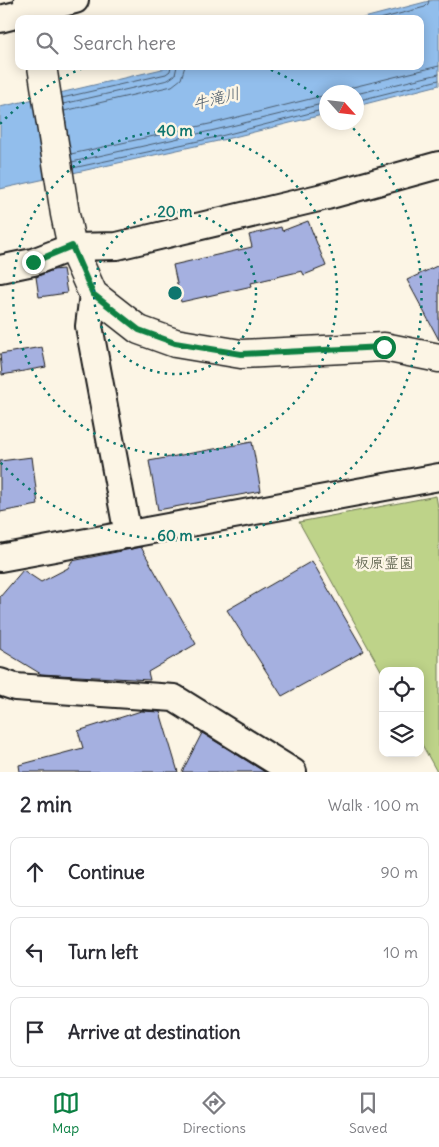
<!DOCTYPE html>
<meta charset="utf-8">
<style>
body{margin:0;font-family:Delius,"Klee One",sans-serif;background:#f2f2f3;color:#2b2b33}
.controls{position:absolute;right:15px;bottom:15px;display:grid;overflow:hidden;border-radius:10px;box-shadow:0 2px 12px #0003}
.controls button{width:45px;height:45px;display:grid;place-items:center;padding:0;border:0;border-bottom:1px solid #e1e1e2;background:#fff;color:#2b2b33;font:25px sans-serif}
.compass{position:absolute;left:319px;top:85px;width:45px;height:45px;border-radius:50%;background:#fff;box-shadow:0 2px 12px #0003;rotate:117deg}
.stop{position:absolute;width:15px;height:15px;margin:-11px;border:4px solid #0b8043;border-radius:50%;background:#fff}
.stop.end{background:#0b8043;border-color:#fff;box-shadow:0 1px 5px #0008}
.list{margin:0;padding:0;list-style:none}
h2{display:flex;justify-content:space-between;align-items:center;height:65px;margin:0;padding:0 20px;font-size:21px}
h2 small{font-size:16px;font-weight:400;color:#7c7c81}
.list li{display:grid;grid-template-columns:32px 1fr auto;gap:15px;align-items:center;box-sizing:border-box;height:70px;margin:0 10px 10px;padding:0 10px;border:1px solid #e1e1e2;border-radius:10px}
.list b{display:block;font-size:19px;white-space:nowrap}
.list em{font-size:16px;font-style:normal;color:#7c7c81}
.icon{flex:none;width:28px;height:28px;fill:none;stroke:currentColor;stroke-width:2;stroke-linecap:round;stroke-linejoin:round}
.map{position:relative;flex:none;width:439px;height:772px;overflow:hidden}
.search{position:absolute;background:#fff;box-shadow:0 2px 12px #0003;left:15px;right:15px;top:15px;height:55px;display:flex;align-items:center;gap:12px;box-sizing:border-box;padding:0 18px;border-radius:10px;color:#7c7c81;font-size:19px}
.sheet{height:305px;background:#fff}
nav{display:flex;justify-content:space-around;align-items:center;box-sizing:border-box;height:70px;border-top:1px solid #e1e1e2;background:#fff;font-size:14px;color:#7c7c81}
nav a{display:grid;justify-items:center;gap:2px}
nav .on{color:#0b8043}
.map>svg:first-child{display:block}
.green{fill:#bed389;stroke:#6d7852}
.water{fill:#92beec;stroke:#637d99}
.lines{fill:none;stroke-linecap:round;stroke-linejoin:round}
.shore{stroke:#4b5d6f;stroke-width:1}
.building{fill:#a5b0e0;stroke:#1c1c1c}
.minor-casing{stroke:#1c1c1c;stroke-width:30}
.tertiary-casing{stroke:#1c1c1c;stroke-width:31}
.minor{stroke:#fcf5e5;stroke-width:26}
.tertiary{stroke:#fcf5e5;stroke-width:28}
.route{stroke:#0b8043;stroke-width:6}
.ring{fill:none;stroke:#0f766e;stroke-width:2.5;stroke-dasharray:2.5 5}
.labels{text-anchor:middle;stroke-width:5;stroke-linejoin:round;paint-order:stroke}
.park-label{font-size:15px;fill:#4d533d;stroke:#fcf5e5}
.water-label{font-size:16px;font-style:italic;fill:#455565;stroke:#fcf5e5}
.centre{fill:#0f766e;stroke:#fcf5e5;stroke-width:2.5}
.ring-label{font-size:15px;text-anchor:middle;font-weight:bold;fill:#0f766e;stroke:#fcf5e5;stroke-width:5;stroke-linejoin:round;paint-order:stroke}
</style>
<div class="map">
<svg width="439" height="772" viewBox="0 0 439 772">
<rect width="100%" height="100%" fill="#fcf5e5"/>
<filter id="ink" filterUnits="userSpaceOnUse"><feTurbulence type="fractalNoise" baseFrequency=".02" numOctaves="2"/><feDisplacementMap in="SourceGraphic" scale="10" xChannelSelector="R" yChannelSelector="G"/><feConvolveMatrix kernelMatrix="1 2 1 2 8 2 1 2 1" color-interpolation-filters="sRGB"/></filter>
<g filter="url(#ink)">
<path class="green" d="M436,496L439,512V772H437L420,741V671H383V674L299,522Z"/>
<path class="water" d="M433,0H439V85L357,106L356,92H326V114L218,141L0,189V107L175,66H420V19H360Z"/>
<g class="lines">
<path class="shore" d="M380,19L425,7L428,4L429,0
M344,92L353,87L439,66
M356,94L439,74
M62,98L166,74L170,71L171,66
M356,101L439,80
M63,104L168,80L175,75L177,66
M64,111L172,86L181,79L185,66
M71,154L214,123L326,95
M72,162L215,130L326,103
M73,168L217,137L326,109"/>
</g>
<path class="building" d="M308,221L326,266L304,275L302,271L251,283L252,286L181,302L173,265L252,247L249,235L281,227L282,231Z
M439,265V340L407,280Z
M63,269L67,293L39,297L36,277L53,270Z
M42,347L46,367L2,375L0,354Z
M252,442L261,491L158,510L149,461Z
M32,457L38,505L0,512V461Z
M141,547L196,644L148,672L150,680L41,674L0,649V597L23,570L41,582L68,568L72,561Z
M312,561L364,651L282,696L227,610Z
M141,711L160,712L178,772H20L19,765L83,748L78,731Z
M202,733L265,772H182Z"/>
<g class="lines">
<defs>
<path id="minor" d="M0,19L75,0
M0,269L33,262L72,247L117,246L327,196L439,165
M93,294L89,326L128,535
M0,558L439,477
M0,682L15,687L174,698L293,772"/>
<path id="tertiary" d="M28,0L34,19
M42,66L65,214L72,247L93,294L139,330L175,343L241,354L384,347L439,358"/>
</defs>
<use href="#minor" class="minor-casing"/>
<use href="#tertiary" class="tertiary-casing"/>
<use href="#minor" class="minor"/>
<use href="#tertiary" class="tertiary"/>
</g>
</g>
<g class="lines" filter="url(#ink)">
<path class="route" d="M33,262L72,246L93,294L139,330L175,343L241,354L384,347"/>
</g>
<g class="ring">
<circle cx="175" cy="293" r="81"/>
<circle cx="175" cy="293" r="162"/>
<path d="M0 124A243 243 0 0 1 86 67M264 67A243 243 0 0 1 326 103M348 123A243 243 0 1 1 0 462"/>
</g>
<g class="labels">
<g class="park-label">
<text x="384" y="568">板原霊園</text>
</g>
<g class="water-label">
<text transform="translate(216 98) rotate(-14)" y="6">牛滝川</text>
</g>
</g>
<circle cx="175" cy="293" r="8" class="centre"/>
<g class="ring-label">
<text x="175" y="136">40 m</text>
<text x="175" y="217">20 m</text>
<text x="175" y="541">60 m</text>
</g>
</svg>
<div class="controls">
<button><svg class="icon" aria-label="locate" viewBox="0 0 24 24"><circle cx="12" cy="12" r="6"/><path d="M12 2v4M12 18v4M2 12h4M18 12h4"/></svg></button>
<button><svg class="icon" aria-label="layers" viewBox="0 0 24 24"><path d="M12 4l9 5-9 5-9-5zM3 14l9 5 9-5"/></svg></button>
</div>
<svg class="compass" viewBox="-18 -18 36 36"><path d="M0-13l5 13h-10z" fill="#e53935"/><path d="M0 13l5-13h-10z" fill="#7c7c81"/></svg>
<div class="stop" style="left:384px;top:347px"></div>
<div class="stop end" style="left:33px;top:262px"></div>
<div class="search"><svg class="icon" aria-label="search" viewBox="0 0 24 24"><circle cx="10" cy="10" r="6"/><path d="M15 15l6 6"/></svg>Search here</div>
</div>
<section class="sheet">
<h2>2 min<small>Walk · 100 m</small></h2>
<ul class="list">
<li><svg class="icon" aria-label="ahead" viewBox="0 0 24 24"><path d="M12 20V5M6 11l6-6 6 6"/></svg><div><b>Continue</b></div><em>90 m</em></li>
<li><svg class="icon" aria-label="left" viewBox="0 0 24 24"><path d="M17 20v-9H6M10 6l-5 5 5 5"/></svg><div><b>Turn left</b></div><em>10 m</em></li>
<li><svg class="icon" aria-label="arrive" viewBox="0 0 24 24"><path d="M6 21V4h12l-3 4 3 4H6"/></svg><div><b>Arrive at destination</b></div></li>
</ul>
</section>
<nav>
<a class="on"><svg class="icon" aria-label="map" viewBox="0 0 24 24"><path d="M3 6l6-2 6 2 6-2v14l-6 2-6-2-6 2zM9 4v14M15 6v14"/></svg>Map</a>
<a><svg class="icon" aria-label="directions" viewBox="0 0 24 24"><path d="M12 3l9 9-9 9-9-9zM9 14v-3h6M13 9l2 2-2 2"/></svg>Directions</a>
<a><svg class="icon" aria-label="saved" viewBox="0 0 24 24"><path d="M7 4h10v16l-5-4-5 4z"/></svg>Saved</a>
</nav>
